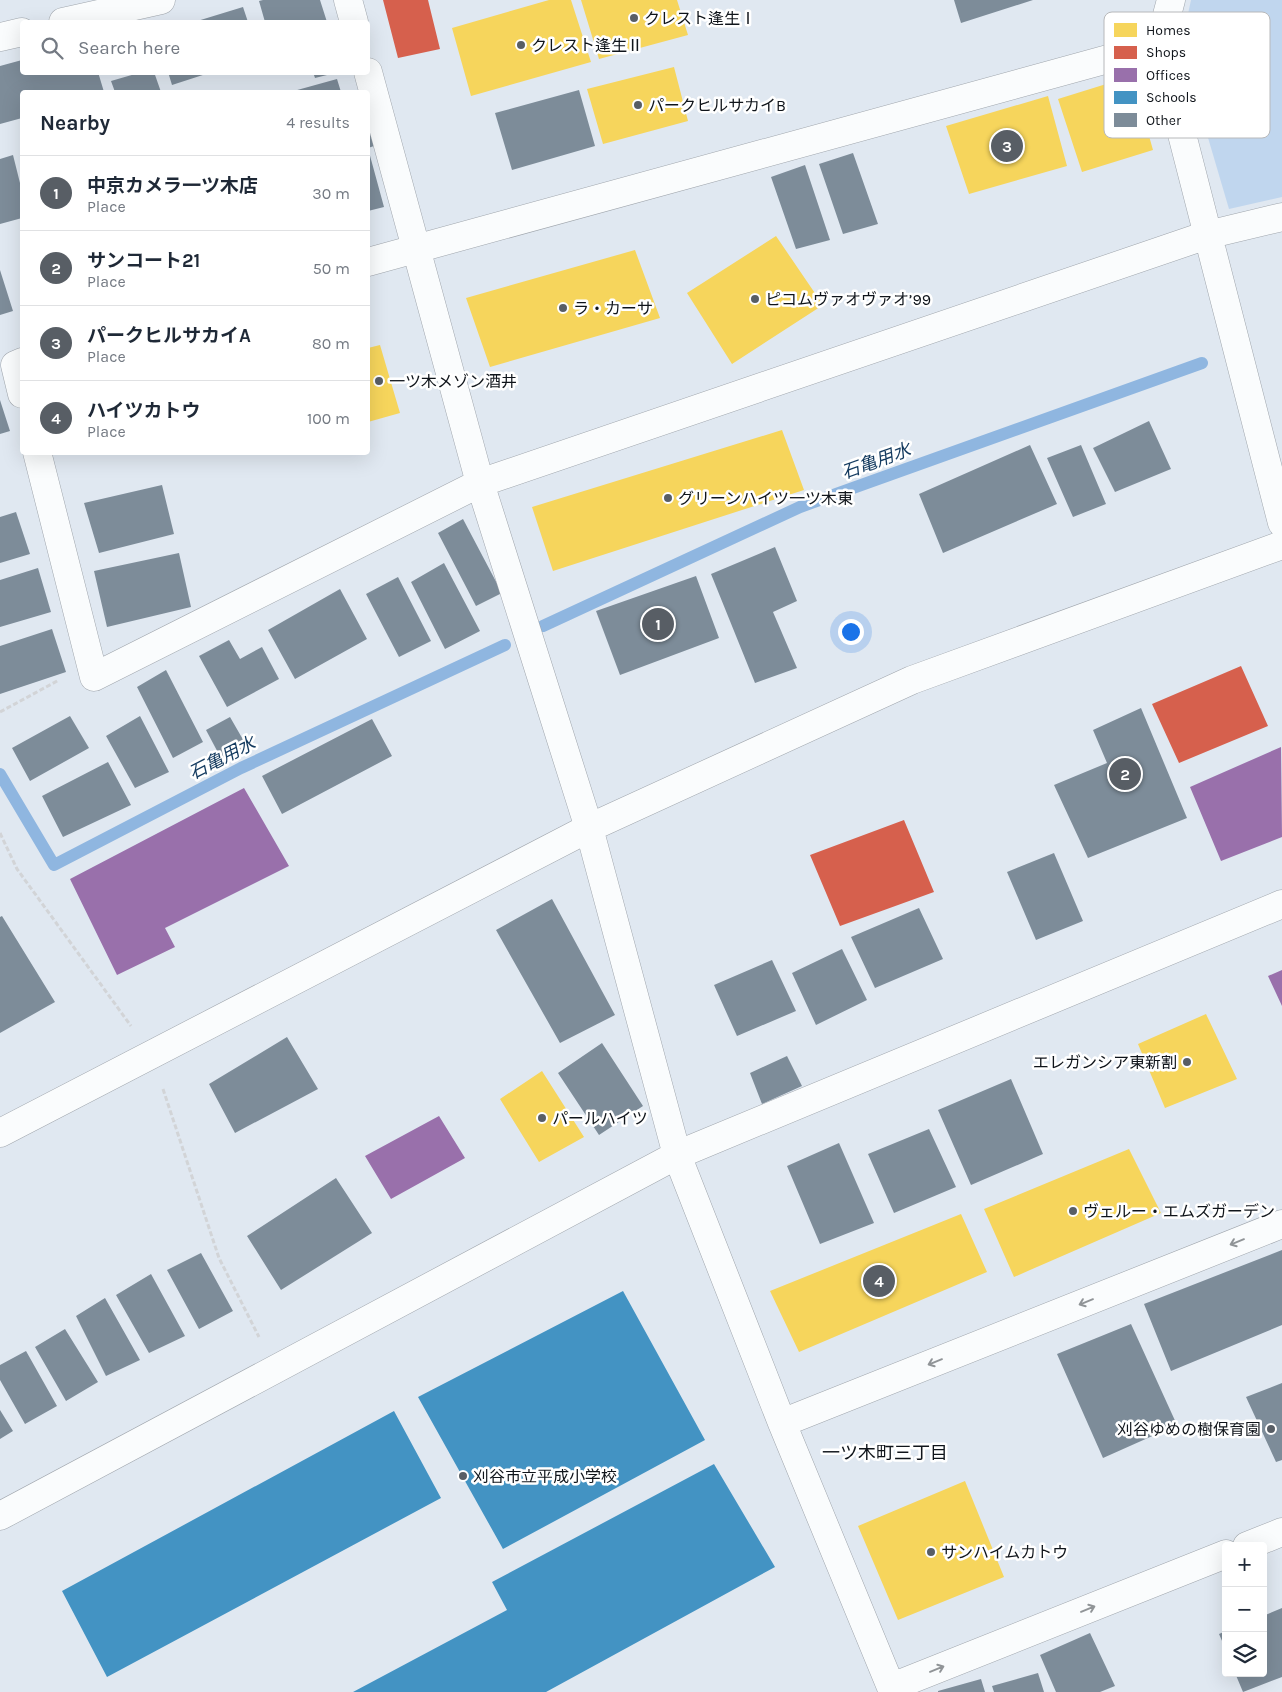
<!DOCTYPE html>
<meta charset="utf-8">
<style>
body{margin:0;font-family:Karla,"Noto Sans JP",sans-serif;background:#f6f6f7;color:#1f2937}
.controls{position:absolute;right:15px;bottom:15px;display:grid;overflow:hidden;border-radius:5px;box-shadow:0 5px 20px #0002}
.controls button{width:45px;height:45px;display:grid;place-items:center;padding:0;border:0;border-bottom:1px solid #e0e1e3;background:#fff;color:#1f2937;font:25px sans-serif}
.you{position:absolute;left:850px;top:631px;width:18px;height:18px;margin:-12px;border:4px solid #fff;border-radius:50%;background:#1a73e8;box-shadow:0 0 0 8px #1a73e833}
.badge{display:grid;place-items:center;width:32px;height:32px;border-radius:50%;background:#585e65;color:#fff;font-size:16px;font-weight:700}
.pin{position:absolute;translate:-50% -50%;border:2px solid #fff;box-shadow:0 1px 5px #0006}
.list{margin:0;padding:0;list-style:none}
h2{display:flex;justify-content:space-between;align-items:center;height:65px;margin:0;padding:0 20px;font-size:21px}
h2 small{font-size:16px;font-weight:400;color:#747a83}
.list li{display:grid;grid-template-columns:32px 1fr auto;gap:15px;align-items:center;box-sizing:border-box;height:75px;padding:0 20px;border-top:1px solid #e0e1e3}
.list b{display:block;font-size:19px;white-space:nowrap}
.list p{margin:0;font-size:16px;white-space:nowrap;color:#747a83}
.list em{font-size:16px;font-style:normal;color:#747a83}
.icon{flex:none;width:28px;height:28px;fill:none;stroke:currentColor;stroke-width:2;stroke-linecap:round;stroke-linejoin:round}
.map{position:relative;flex:none;width:1282px;height:1692px;overflow:hidden}
.search{position:absolute;background:#fff;box-shadow:0 5px 20px #0002;left:20px;top:20px;width:350px;height:55px;display:flex;align-items:center;gap:12px;box-sizing:border-box;padding:0 18px;border-radius:5px;color:#747a83;font-size:19px}
.panel{position:absolute;background:#fff;box-shadow:0 5px 20px #0002;left:20px;top:90px;width:350px;height:365px;border-radius:5px}
.map>svg:first-child{display:block}
.green{fill:#c0d6ee}
.homes{fill:#f6d55c}
.shops{fill:#d6604d}
.offices{fill:#9970ab}
.schools{fill:#4393c3}
.lines{fill:none;stroke-linecap:round;stroke-linejoin:round}
.stream{stroke:#8fb6e0;stroke-width:12}
.building{fill:#7d8c99}
.minor-casing{stroke:#9fa5ac;stroke-width:29}
.path{stroke:#d2d4d7;stroke-width:3;stroke-dasharray:5 2.5;stroke-linecap:butt}
.minor{stroke:#fafcfd;stroke-width:28}
.oneway{stroke:#909497}
.poi-dot{fill:#585e65;stroke:#fff;stroke-width:2}
.labels{text-anchor:middle;stroke-width:5;stroke-linejoin:round;paint-order:stroke}
.poi-label{font-size:16px;fill:#0f141a;stroke:#fff;text-anchor:start}
.water-label{font-size:18px;font-style:italic;fill:#133a5f;stroke:#fff}
.neighbourhood-label{font-size:18px;fill:#0f141a;stroke:#fff}
.key{fill:#fff;stroke:#b7b8ba;stroke-width:1}
.key-label{font-size:14px;fill:#0f141a}
</style>
<div class="map">
<svg width="1282" height="1692" viewBox="0 0 1282 1692">
<rect width="100%" height="100%" fill="#e0e8f1"/>
<path class="green" d="M1191,0H1282V197L1229,209L1181,46Z"/>
<path class="homes" d="M549,0H571L591,62L471,96L452,28Z
M581,0H677L688,35L599,59Z
M674,67L688,121L603,144L587,89Z
M1132,76L1153,150L1082,172L1058,99Z
M1048,96L1067,166L969,194L946,126Z
M776,236L823,305L732,364L687,293Z
M635,250L660,318L490,367L466,298Z
M380,345L400,413L368,422V348Z
M782,430L804,490L553,571L532,507Z
M1206,1014L1237,1079L1165,1108L1138,1044Z
M542,1071L584,1137L539,1162L500,1099Z
M1129,1149L1161,1213L1014,1277L984,1209Z
M961,1214L987,1272L799,1352L770,1291Z
M965,1481L1004,1577L898,1620L858,1526Z"/>
<path class="shops" d="M383,0H428L440,49L398,58Z
M1241,666L1268,726L1179,763L1152,704Z
M904,820L934,892L840,926L810,855Z"/>
<path class="offices" d="M1281,747L1282,837L1221,861L1190,787Z
M244,788L289,866L165,928L175,947L117,975L70,879Z
M1282,970V1006L1268,976Z
M439,1116L465,1158L391,1199L365,1156Z"/>
<path class="schools" d="M623,1291L705,1440L503,1549L418,1397Z
M394,1411L441,1498L107,1677L62,1591Z
M714,1464L775,1567L546,1692H353L507,1610L492,1582Z"/>
<g class="lines">
<path class="stream" d="M543,626L800,507L1202,363
M0,774L54,865L241,768L505,645"/>
</g>
<path class="building" d="M263,0H320L327,22H265L259,1Z
M954,0H1033L961,23Z
M243,7L248,22H194Z
M22,60V72H98L104,92H22V118L0,124V66Z
M142,72H154L161,92H115L111,81Z
M168,72H209V73L172,85Z
M313,72H335V73L315,78Z
M337,79L341,92H290Z
M579,90L595,146L512,170L495,113Z
M368,126L374,146L368,148Z
M369,152L384,207L368,211V153Z
M853,153L878,224L843,234L819,164Z
M13,155L22,191V218L0,224V159Z
M805,165L830,240L796,249L771,177Z
M0,270L13,311L0,315Z
M0,400L10,431L0,434Z
M1149,421L1171,469L1115,492L1093,448Z
M1030,445L1057,504L943,553L919,494Z
M1081,445L1106,504L1073,517L1047,458Z
M162,485L174,534L99,553L84,503Z
M16,512L30,554L0,563V517Z
M463,519L502,593L476,606L438,533Z
M775,547L797,601L773,612L797,668L755,683L711,574Z
M179,553L191,607L107,627L94,571Z
M444,563L480,631L445,649L411,582Z
M38,568L51,612L0,627V580Z
M696,576L719,638L620,675L596,611Z
M398,577L431,641L399,657L366,594Z
M340,589L367,639L295,679L268,630Z
M52,629L66,672L0,694V646Z
M229,640L240,659L262,647L279,679L227,707L199,656Z
M166,670L203,742L173,758L137,687Z
M1141,708L1187,818L1088,858L1054,785L1107,763L1093,730Z
M70,716L89,748L30,781L12,748Z
M140,716L169,772L135,788L106,736Z
M230,717L249,750L223,762L206,730Z
M372,719L392,756L282,814L262,776Z
M108,762L131,805L63,837L42,796Z
M1054,853L1083,921L1036,940L1007,872Z
M552,899L615,1015L560,1043L496,930Z
M919,908L943,959L875,988L851,937Z
M2,916L55,1002L0,1033V917Z
M842,949L867,1000L816,1025L792,973Z
M772,960L796,1011L737,1036L714,985Z
M287,1037L318,1089L235,1133L209,1084Z
M602,1043L643,1106L599,1135L558,1073Z
M787,1056L802,1086L762,1104L750,1073Z
M1011,1079L1043,1154L971,1185L938,1110Z
M929,1129L956,1187L894,1213L868,1154Z
M839,1143L874,1223L820,1244L787,1166Z
M336,1178L372,1233L281,1290L247,1236Z
M1282,1250V1325L1171,1371L1144,1304Z
M201,1253L233,1311L199,1329L167,1270Z
M151,1274L185,1336L149,1353L116,1295Z
M105,1298L140,1360L106,1376L76,1316Z
M1131,1324L1177,1425L1103,1458L1057,1354Z
M65,1329L98,1382L66,1401L35,1347Z
M26,1351L57,1406L25,1424L0,1380V1365Z
M1282,1383V1460L1276,1462L1246,1397Z
M0,1410L13,1431L0,1439Z
M1282,1608V1677L1243,1692L1235,1673H1263V1616Z
M1226,1631V1650L1219,1634Z
M1090,1633L1115,1686L1100,1692H1056L1040,1655Z
M1038,1673L1044,1692H994L992,1686Z
M981,1679L985,1692H938V1691Z"/>
<g class="lines">
<defs>
<path id="minor" d="M348,0L354,22
M1171,0L1159,45L1282,523
M63,22L161,0
M0,37L22,32
M368,72L480,483L589,828L677,1155L782,1423L893,1692
M368,262L1159,45
M22,362L15,365L22,394
M37,452L94,677L480,483L1207,235L1282,217
M0,1133L589,828L912,680L1282,545
M782,1423L1282,1224
M0,1516L677,1155L1282,904
M1247,1546L1282,1532
M892,1687L1226,1554"/>
</defs>
<use href="#minor" class="minor-casing"/>
<path class="path" d="M0,712L59,680
M0,833L17,869L131,1026
M163,1089L219,1258L259,1337"/>
<use href="#minor" class="minor"/>
</g>
<defs><path id="oneway-shaft" d="M-6 0H5M1.5-3L5.5 0L1.5 3" fill="none" stroke-width="1.6" stroke-linecap="round" stroke-linejoin="round" transform="scale(1.25)"/></defs>
<g class="oneway">
<use href="#oneway-shaft" transform="translate(1237 1242) rotate(158)"/>
<use href="#oneway-shaft" transform="translate(1086 1302) rotate(158)"/>
<use href="#oneway-shaft" transform="translate(935 1362) rotate(158)"/>
<use href="#oneway-shaft" transform="translate(1088 1609) rotate(-22)"/>
<use href="#oneway-shaft" transform="translate(937 1669) rotate(-22)"/>
</g>
<g class="poi-dot">
<circle cx="634" cy="18" r="5"/>
<circle cx="521" cy="45" r="5"/>
<circle cx="638" cy="105" r="5"/>
<circle cx="755" cy="299" r="5"/>
<circle cx="563" cy="308" r="5"/>
<circle cx="379" cy="381" r="5"/>
<circle cx="668" cy="498" r="5"/>
<circle cx="1187" cy="1062" r="5"/>
<circle cx="542" cy="1118" r="5"/>
<circle cx="1073" cy="1211" r="5"/>
<circle cx="1271" cy="1429" r="5"/>
<circle cx="463" cy="1476" r="5"/>
<circle cx="931" cy="1552" r="5"/>
</g>
<g class="labels">
<g class="poi-label">
<text x="644" y="24">クレスト逢生Ⅰ</text>
<text x="531" y="51">クレスト逢生Ⅱ</text>
<text x="648" y="111">パークヒルサカイB</text>
<text x="765" y="305">ピコムヴァオヴァオ’99</text>
<text x="573" y="314">ラ・カーサ</text>
<text x="389" y="387">一ツ木メゾン酒井</text>
<text x="678" y="504">グリーンハイツ一ツ木東</text>
<text x="1177" y="1068" text-anchor="end">エレガンシア東新割</text>
<text x="552" y="1124">パールハイツ</text>
<text x="1083" y="1217">ヴェルー・エムズガーデン</text>
<text x="1261" y="1435" text-anchor="end">刈谷ゆめの樹保育園</text>
<text x="473" y="1482">刈谷市立平成小学校</text>
<text x="941" y="1558">サンハイムカトウ</text>
</g>
<g class="water-label">
<text transform="translate(876 461) rotate(-20)" y="6">石亀用水</text>
<text transform="translate(222 758) rotate(-27)" y="6">石亀用水</text>
</g>
<g class="neighbourhood-label">
<text x="885" y="1459">一ツ木町三丁目</text>
</g>
</g>
<rect x="1104" y="12" width="166" height="126" rx="8" class="key"/>
<rect x="1114" y="23" width="23" height="14" fill="#f6d55c"/>
<rect x="1114" y="46" width="23" height="13" fill="#d6604d"/>
<rect x="1114" y="68" width="23" height="14" fill="#9970ab"/>
<rect x="1114" y="91" width="23" height="13" fill="#4393c3"/>
<rect x="1114" y="113" width="23" height="14" fill="#7d8c99"/>
<g class="key-label">
<text x="1146" y="35">Homes</text>
<text x="1146" y="57">Shops</text>
<text x="1146" y="80">Offices</text>
<text x="1146" y="102">Schools</text>
<text x="1146" y="125">Other</text>
</g>
</svg>
<div class="controls">
<button>+</button>
<button>−</button>
<button><svg class="icon" aria-label="layers" viewBox="0 0 24 24"><path d="M12 4l9 5-9 5-9-5zM3 14l9 5 9-5"/></svg></button>
</div>
<div class="you"></div>
<div class="pin badge" style="left:658px;top:624px">1</div>
<div class="pin badge" style="left:1125px;top:774px">2</div>
<div class="pin badge" style="left:1007px;top:146px">3</div>
<div class="pin badge" style="left:879px;top:1281px">4</div>
<div class="search"><svg class="icon" aria-label="search" viewBox="0 0 24 24"><circle cx="10" cy="10" r="6"/><path d="M15 15l6 6"/></svg>Search here</div>
<section class="panel">
<h2>Nearby<small>4 results</small></h2>
<ul class="list">
<li><span class="badge">1</span><div><b>中京カメラ一ツ木店</b><p>Place</p></div><em>30 m</em></li>
<li><span class="badge">2</span><div><b>サンコート21</b><p>Place</p></div><em>50 m</em></li>
<li><span class="badge">3</span><div><b>パークヒルサカイA</b><p>Place</p></div><em>80 m</em></li>
<li><span class="badge">4</span><div><b>ハイツカトウ</b><p>Place</p></div><em>100 m</em></li>
</ul>
</section>
</div>
